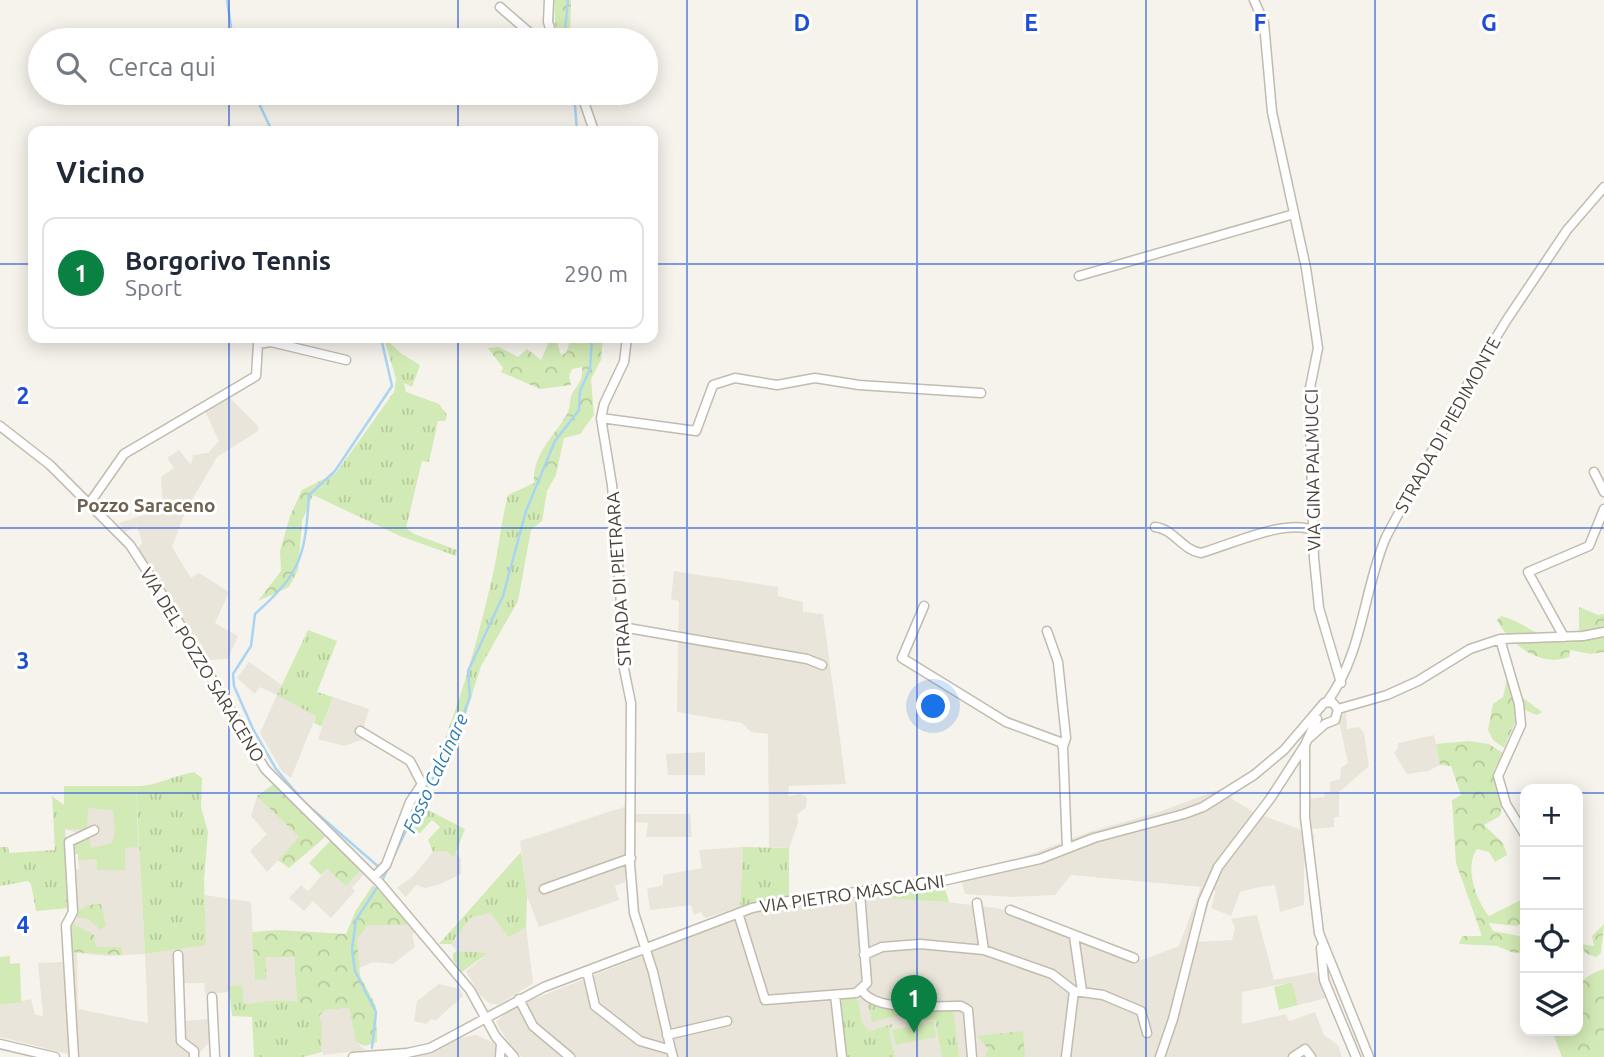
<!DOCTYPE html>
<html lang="it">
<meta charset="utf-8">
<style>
body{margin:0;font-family:Ubuntu,sans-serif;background:#f6f6f7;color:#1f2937}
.controls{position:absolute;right:21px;bottom:21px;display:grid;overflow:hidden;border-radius:14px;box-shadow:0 4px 18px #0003}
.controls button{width:63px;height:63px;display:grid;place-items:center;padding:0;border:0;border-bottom:2px solid #e0e1e3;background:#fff;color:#1f2937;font:35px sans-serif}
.you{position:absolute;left:934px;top:707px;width:24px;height:24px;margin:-18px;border:5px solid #fff;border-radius:50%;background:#1a73e8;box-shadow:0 0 0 10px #1a73e833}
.badge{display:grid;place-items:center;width:46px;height:46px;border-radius:50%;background:#0b8043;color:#fff;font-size:23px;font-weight:700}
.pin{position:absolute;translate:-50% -58px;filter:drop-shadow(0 2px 4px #0008)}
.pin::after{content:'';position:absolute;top:37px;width:24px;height:21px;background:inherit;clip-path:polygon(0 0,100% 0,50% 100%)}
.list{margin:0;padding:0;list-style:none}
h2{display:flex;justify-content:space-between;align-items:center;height:91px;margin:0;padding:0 28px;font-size:30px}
h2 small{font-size:23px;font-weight:400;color:#747a83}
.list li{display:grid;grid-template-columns:46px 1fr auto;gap:21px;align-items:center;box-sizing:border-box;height:112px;margin:0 14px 14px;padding:0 14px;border:2px solid #e0e1e3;border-radius:14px}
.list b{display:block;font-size:26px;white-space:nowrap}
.list p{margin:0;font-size:23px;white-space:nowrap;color:#747a83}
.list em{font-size:23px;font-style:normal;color:#747a83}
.icon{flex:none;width:38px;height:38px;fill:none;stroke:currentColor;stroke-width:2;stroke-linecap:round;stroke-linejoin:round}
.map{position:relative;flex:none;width:1604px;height:1057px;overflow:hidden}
.search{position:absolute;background:#fff;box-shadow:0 4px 18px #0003;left:28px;top:28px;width:630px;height:77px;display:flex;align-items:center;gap:18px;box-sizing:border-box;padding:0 24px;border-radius:38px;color:#747a83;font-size:26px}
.panel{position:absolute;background:#fff;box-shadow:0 4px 18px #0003;left:28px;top:126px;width:630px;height:217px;border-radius:14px}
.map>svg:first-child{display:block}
.residential{fill:#eae5da;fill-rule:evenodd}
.grass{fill:url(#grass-tufts)}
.forest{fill:url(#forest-crowns)}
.garden{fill:#d2eab5}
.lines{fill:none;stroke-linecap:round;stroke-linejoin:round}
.stream{stroke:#a9d4f2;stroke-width:2.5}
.street-casing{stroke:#c2bbae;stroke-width:11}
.street{stroke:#fff;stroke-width:8}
.grid{fill:none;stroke:#1d4ed8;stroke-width:2;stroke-opacity:0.55}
.labels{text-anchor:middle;stroke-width:6;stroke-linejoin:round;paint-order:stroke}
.street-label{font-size:18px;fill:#4b4439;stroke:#fff}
.neighbourhood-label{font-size:19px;font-weight:bold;fill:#6e6250;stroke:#fff}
.water-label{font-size:19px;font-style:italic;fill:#2e7ab2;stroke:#fff}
.grid-label{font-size:23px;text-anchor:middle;font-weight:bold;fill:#1d4ed8;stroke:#fff;stroke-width:6;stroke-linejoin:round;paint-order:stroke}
</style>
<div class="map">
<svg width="1604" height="1057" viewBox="0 0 1604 1057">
<defs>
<pattern id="grass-tufts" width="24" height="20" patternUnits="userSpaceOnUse" patternTransform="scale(1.75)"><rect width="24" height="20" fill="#d2eab5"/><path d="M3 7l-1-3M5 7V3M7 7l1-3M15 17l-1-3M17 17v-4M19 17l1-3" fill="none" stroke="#b6ca9c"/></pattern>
<pattern id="forest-crowns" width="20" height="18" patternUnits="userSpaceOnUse" patternTransform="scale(1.75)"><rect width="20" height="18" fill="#d2eab5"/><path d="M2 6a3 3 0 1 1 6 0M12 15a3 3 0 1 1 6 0" fill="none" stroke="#b6ca9c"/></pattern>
</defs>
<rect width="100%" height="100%" fill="#f6f3ec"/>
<path class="residential" d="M569,29L607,34L606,40H570Z
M229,397L258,426V431L217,457L186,510L172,547L191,578L199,573L229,592L215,623L238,636L228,659L209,660L138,549L142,542L137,526L125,532L119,523L163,509L161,477L174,468L167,458L179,450L191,465L193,455L208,453L219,441L205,411Z
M674,571L778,587V596L803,602V612L823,614L846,784L789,786L788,796L801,794L807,798L806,808L797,814L798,823L789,848L769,847L768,734L751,732L742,723L677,712L679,601L671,599Z
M249,662L282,685L278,695L316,716L291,778L282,771L260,733L277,695L260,687L255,694L237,678Z
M333,697L369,709L364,727L365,739L344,746L318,739Z
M1346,710L1347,729L1359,727L1364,733L1369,766L1339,792V817H1334V827L1312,829L1309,799L1324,797L1325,792H1330V782L1340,779L1341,768L1348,763L1339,722Z
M1434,735L1440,765L1428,771L1407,774L1394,753L1398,748V743Z
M705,752V775H668L666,754Z
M64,786H136L145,954L205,945V895L251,902L255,980L264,957H294L297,1001L243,1004L230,986V992L205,994L204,983H181L182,1021L209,1019L211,1040L196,1057H80L0,1037V1005L31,999L35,1015L43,1016L38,963L64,962L63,952H70L69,925L76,917L74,869H79L78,854H73L75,832L64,829ZM77,953L107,956L145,954L148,1023L78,1009Z
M1218,790L1253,812L1315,835L1304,865V905L1280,912L1275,885L1259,887L1240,892L1231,916L1211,908L1216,891L1213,890L1197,942L1232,940L1235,928L1231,919L1257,915L1274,980L1316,972L1326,998L1298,1005L1292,982L1242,992V1024L1286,1014L1289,1021L1315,1012L1324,1035L1338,1045L1342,1057H522L511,1047L496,1022L513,1007L732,921L769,908L815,901L868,897L930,900L997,908L1075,931L1137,960L1145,959L1179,946L1201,887L1071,875L1055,895L1013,897L965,894L959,873L1023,857L1089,832L1159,812Z
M257,796L300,837L267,872L250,851L267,834L251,816Z
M627,806L625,882L615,886L619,900L539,927L527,896L520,841Z
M634,814H690L692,837H646L648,823L635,822Z
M743,847L740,907L705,918L701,912L694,915L691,905L650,910L647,889L663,885V875L702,868L699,850Z
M446,851L453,858L456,853L461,859V874L438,885L425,888L416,885L406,897L397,888L413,876L433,852Z
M327,869L346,886L360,871L364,874L352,888L355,891L331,918L313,901L304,911L289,898L301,885L308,891Z
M490,913L509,936L526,927L533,983L498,1005L489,1003L479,994L466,971L487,954L457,951L451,944L470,918Z
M368,925H407L415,932L412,935L415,947L393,964L373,962L359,968L356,939Z
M439,984L460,989L463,996L435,1021L431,1019L426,1024L414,1021L417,1001Z
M349,1008L356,1042L366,1050L323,1055L318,1017L325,1010Z
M476,1035L492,1042L508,1057H384L427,1053L459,1038Z"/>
<path class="grass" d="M384,338L402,354L420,365L412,387L404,383L406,392L439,404L447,415L445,421H438L429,462L422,461L406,528L414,534L457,550L456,556L400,536L313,495L336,473L394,392L396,379Z
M534,483L547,491L542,521L531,530L518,601L481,666L450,764L428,778C458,714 477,643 493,574C499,548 501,521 508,495Z
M308,630L337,641L317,692L333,697L322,726L314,723L316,716L277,695Z
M194,772L202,778L201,807L208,832L204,880L206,945L145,954L136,786C156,787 174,775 194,772Z
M52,796L64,805L69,908L36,911L31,884L28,881L0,886V847H8L9,853L55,850Z
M422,807L465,829L454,858L446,851L433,852L428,840L440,827L432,820L420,833L412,834Z
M743,847L789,848V895L740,907Z
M521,852L527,896L526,927L509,937L490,913L470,918L451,944H439Z
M457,951L488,953L462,972L453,960V953Z
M242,985L244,1004C265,1003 310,991 320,1019C323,1028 321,1042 322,1052L303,1057H254L252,1017L232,1016L229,986Z
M844,997L858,1000L862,1023L870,1031L893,1024L889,1031L895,1057H847L839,1000Z
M872,1003L953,1010L959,1057H942L935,1019L925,1021L915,1012L872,1022L868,1005Z"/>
<path class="forest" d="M554,0H571L570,40L556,39Z
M545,338H556L561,355L566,353L571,338H603L601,360L591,379L594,415L580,434L564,438L556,475L547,491L534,483C532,454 554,437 567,414C571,407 569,398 573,392C579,383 583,380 582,367L572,369L569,377L571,385L540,389L501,372L503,368L488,348L499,347L518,357L527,349L541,360L548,344Z
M336,473L313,495L302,521L298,570L289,587L258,601L281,571L280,551L290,516L302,490Z
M1579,607L1598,615L1604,614V652L1591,654L1570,650L1569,657C1540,668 1510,644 1497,620L1501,616C1527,622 1544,645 1571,642L1579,629Z
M1507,679L1511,689L1542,712L1537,715L1525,710L1518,716L1504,748L1493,740L1488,730L1493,704L1503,697Z
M1468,741L1489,744L1503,753L1494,770L1502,805L1500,816L1484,825L1503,843L1507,855L1495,862L1489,852L1477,849C1464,867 1476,901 1489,916L1525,898V920L1517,926L1489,923L1493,931L1525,937V952L1514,953L1497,946L1459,944L1462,936H1482L1456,863L1452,800L1461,795L1451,766L1440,765L1436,744Z
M274,784L325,837L289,868L278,860L299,837L257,796Z
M345,852L360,871L346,886L327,869Z
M373,885L398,909L407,925H368L357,939L360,976L376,1006L377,1042L365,1046L356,1042L349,1008L325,1010L318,1017L297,1001L294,957H265L267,979L255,980L252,932L279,930L346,934L356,910Z
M101,904L106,925L101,930L88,919L76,917L75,913L88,905Z
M71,923L94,935L96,947H122V955L70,952Z
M1604,924L1601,953L1596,957L1585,953L1581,944L1594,946L1592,936Z
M1604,969V1057H1562L1552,1031H1578C1578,997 1568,981 1604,969Z
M1023,1031L1025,1057H985L988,1049L977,1036Z"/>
<path class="garden" d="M64,786H136L138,847L125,848V870H97V859L78,860V854H73V843L89,834L91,848L112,843L115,832L113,810L88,808L87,829H64Z
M332,839L345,852L321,875L309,863Z
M944,885L949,902L868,897V895Z
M10,956V964L20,963L21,1002L0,1005V957Z
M1292,982L1298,1005L1279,1010L1274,987Z
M933,1021L936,1037L896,1045L892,1030Z"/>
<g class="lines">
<path class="stream" d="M227,0L233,40
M564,40L568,0
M254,93L272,131
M574,93L577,131
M380,868L305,803L276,769L253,729L234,686L233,674L251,646L255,614C302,572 305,556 309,495L335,471L392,386L381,338
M382,881L421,799L451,747L470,697L468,671L503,596L526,511L555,441L579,410L580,391L590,369L592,338
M372,1048L376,1012L355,971L352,949L356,920L378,886"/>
<defs>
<path id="street" d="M549,0L548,22L554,40
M1254,0L1264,23L1272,112L1306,268L1318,348L1309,393L1314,558L1319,608L1341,683
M500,7L538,40
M581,93L594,131
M1079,276L1294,214
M627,338L624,362L604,404L601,418L612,485L622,617L621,654L631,703L630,864L634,913L653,972L671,1050
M601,418L696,431L713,385L735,378L777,385L815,378L859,385L981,393
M0,426L50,465L130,545L165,599L265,769L379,882L470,990L496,1037L514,1057
M1594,472L1604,492
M89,504L124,454L256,376L258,344L271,342L346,360
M1155,527C1174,529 1182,550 1201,553C1230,545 1290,516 1316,532
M924,606L902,658L1006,722L1060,742L1063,747L1067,848
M622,627L807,659L822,665
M1047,631L1058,662L1066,738L1063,747
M1564,637L1528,572L1589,546L1604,509
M1500,639L1519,704L1521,725L1498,776L1506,804L1525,835
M1327,702C1363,654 1363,591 1386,537L1469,382L1506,321L1567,230L1604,187
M1338,709L1387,695L1418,681L1470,649L1500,639L1583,636L1604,632
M360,731L410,761L422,784L410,802L386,865L374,877
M1308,739L1325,724L1335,720L1338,709
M1305,745V817L1319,933L1369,1057
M544,889L631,858
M977,903L984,950
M1010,910L1134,958
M738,913L765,1000L856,993L867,983L860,893
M1074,936L1082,991
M1321,948L1324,980L1356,1057
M178,955L181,1041L194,1051V1057
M864,955L882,947L920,944L984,950L1052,974L1074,991L1103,995L1141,1011L1147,1033
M587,971L595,1006L640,1041L671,1050L673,1057
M862,990C874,1013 938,1005 961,1006L968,1010L972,1057
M835,995L842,1057
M212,997L215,1057
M519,999L533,1026L570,1057
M667,1035L727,1021
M0,1044L55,1057
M74,1057L66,925L73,912L69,842L94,830
M353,1057L407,1053L430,1048L544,987L752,908L781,902L947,880L1040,859L1094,838L1184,814L1203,807L1254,775L1284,750L1324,703L1332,702L1338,709
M500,1057L501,1043
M1066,1057L1074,991
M1160,1057L1173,1019L1203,901L1218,867L1270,799L1305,745L1317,719
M1293,1057L1305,1049L1311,1057"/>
</defs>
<use href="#street" class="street-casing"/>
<use href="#street" class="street"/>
</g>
<path class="grid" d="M229,0V40M458,0V40M687,0V1057M917,0V1057M1146,0V1057M1375,0V1057M229,93V131M458,93V131M0,264H33M653,264H1604M229,338V1057M458,338V1057M0,528H1604M0,793H1525M1578,793H1604"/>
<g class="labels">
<g class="street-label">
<text transform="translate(1448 425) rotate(-61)" y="6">STRADA DI PIEDIMONTE</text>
<text transform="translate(1313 470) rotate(-91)" y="6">VIA GINA PALMUCCI</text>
<text transform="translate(619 579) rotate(-94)" y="6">STRADA DI PIETRARA</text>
<text transform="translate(202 665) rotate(59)" y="6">VIA DEL POZZO SARACENO</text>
<text transform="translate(852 894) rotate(-8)" y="6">VIA PIETRO MASCAGNI</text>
</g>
<g class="neighbourhood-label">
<text x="146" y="512">Pozzo Saraceno</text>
</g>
<g class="water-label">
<text transform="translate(435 773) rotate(-65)" y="7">Fosso Calcinare</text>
</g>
</g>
<g class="grid-label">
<text x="802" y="31">D</text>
<text x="1031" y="31">E</text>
<text x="1260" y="31">F</text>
<text x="1489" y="31">G</text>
<text x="23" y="404">2</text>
<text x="23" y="669">3</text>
<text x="23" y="933">4</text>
</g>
</svg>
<div class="controls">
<button>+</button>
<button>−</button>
<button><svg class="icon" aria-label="locate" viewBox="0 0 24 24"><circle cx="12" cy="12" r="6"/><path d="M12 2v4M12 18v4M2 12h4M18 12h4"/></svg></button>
<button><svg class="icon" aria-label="layers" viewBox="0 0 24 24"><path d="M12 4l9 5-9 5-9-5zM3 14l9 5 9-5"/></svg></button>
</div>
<div class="you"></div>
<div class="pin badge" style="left:914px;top:1033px">1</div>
<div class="search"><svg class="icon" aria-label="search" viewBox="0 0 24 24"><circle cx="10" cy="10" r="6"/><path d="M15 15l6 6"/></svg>Cerca qui</div>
<section class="panel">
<h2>Vicino<small></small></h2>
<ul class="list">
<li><span class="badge">1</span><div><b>Borgorivo Tennis</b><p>Sport</p></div><em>290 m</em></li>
</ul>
</section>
</div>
